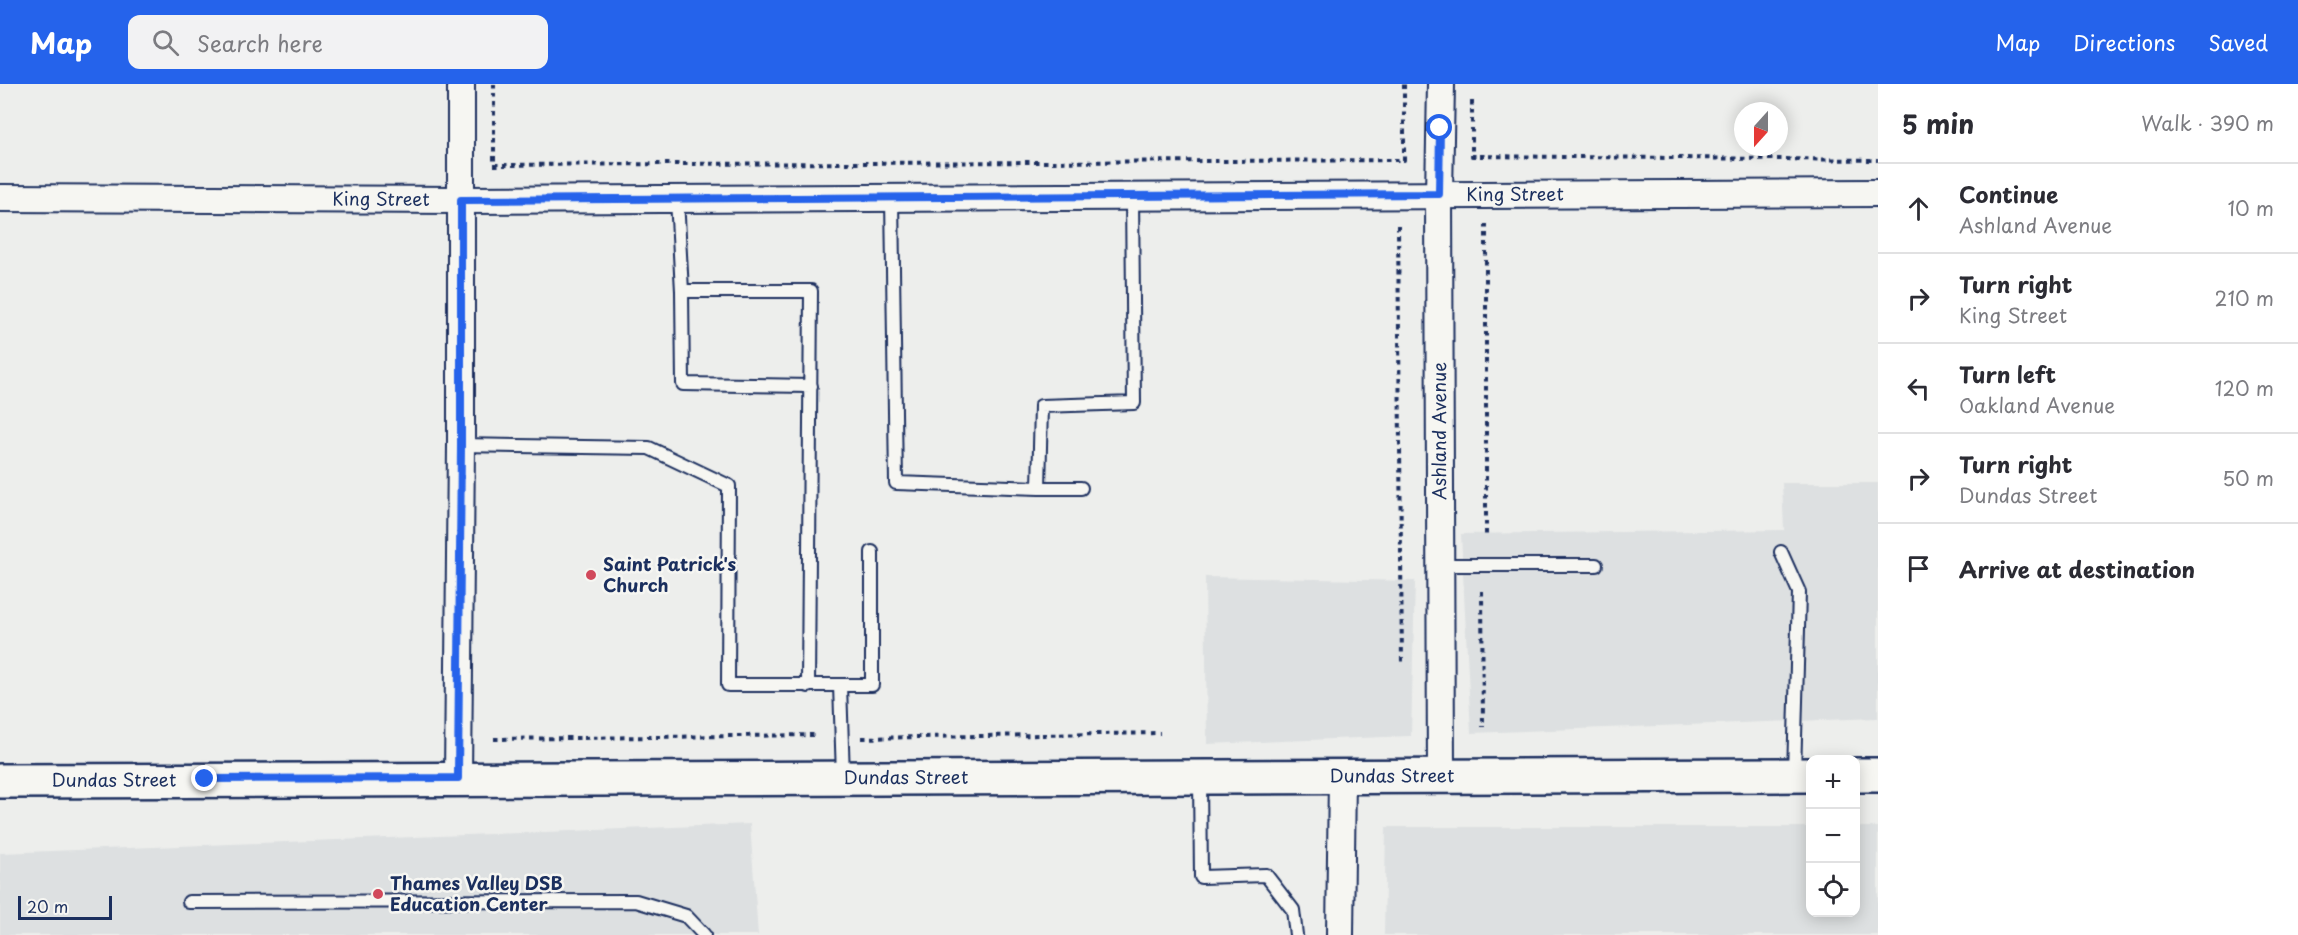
<!DOCTYPE html>
<meta charset="utf-8">
<style>
body{margin:0;font-family:"Playpen Sans",sans-serif;background:#f2f2f3;color:#2b2b33}
.controls{position:absolute;right:18px;bottom:18px;display:grid;overflow:hidden;border-radius:12px;box-shadow:0 3px 15px #0003}
.controls button{width:54px;height:54px;display:grid;place-items:center;padding:0;border:0;border-bottom:2px solid #e1e1e2;background:#fff;color:#2b2b33;font:30px sans-serif}
.compass{position:absolute;left:1734px;top:18px;width:54px;height:54px;border-radius:50%;background:#fff;box-shadow:0 3px 15px #0003;rotate:201deg}
.scale{position:absolute;left:18px;bottom:15px;width:94px;box-sizing:border-box;padding-left:6px;border:3px solid #1b2f5e;border-top:0;font-size:16px;line-height:21px;white-space:nowrap;color:#1b2f5e;-webkit-text-stroke:4px #f6f6f2;paint-order:stroke}
.stop{position:absolute;width:18px;height:18px;margin:-14px;border:4px solid #2563eb;border-radius:50%;background:#fff}
.stop.end{background:#2563eb;border-color:#fff;box-shadow:0 2px 6px #0008}
.list{margin:0;padding:0;list-style:none}
h2{display:flex;justify-content:space-between;align-items:center;height:78px;margin:0;padding:0 24px;font-size:26px}
h2 small{font-size:20px;font-weight:400;color:#7c7c81}
.list li{display:grid;grid-template-columns:39px 1fr auto;gap:18px;align-items:center;box-sizing:border-box;height:90px;padding:0 24px;border-top:2px solid #e1e1e2}
.list b{display:block;font-size:22px;white-space:nowrap}
.list p{margin:0;font-size:20px;white-space:nowrap;color:#7c7c81}
.list em{font-size:20px;font-style:normal;color:#7c7c81}
.icon{flex:none;width:33px;height:33px;fill:none;stroke:currentColor;stroke-width:2;stroke-linecap:round;stroke-linejoin:round}
.map{position:relative;flex:none;width:1878px;height:851px;overflow:hidden}
header{display:flex;align-items:center;gap:36px;box-sizing:border-box;height:84px;padding:0 30px;background:#2563eb;color:#fff}
header strong{font-size:28px}
nav{display:flex;gap:33px;margin-inline-start:auto;font-size:21px}
.search{width:420px;height:54px;background:#f2f2f3;display:flex;align-items:center;gap:15px;box-sizing:border-box;padding:0 21px;border-radius:12px;color:#7c7c81;font-size:22px}
main{display:flex}
aside{flex:1;background:#fff}
.map>svg:first-child{display:block}
.built{fill:#dde0e1}
.lines{fill:none;stroke-linecap:round;stroke-linejoin:round}
.lane-casing{stroke:#1b2f5e;stroke-width:16}
.street-casing{stroke:#1b2f5e;stroke-width:30}
.secondary-casing{stroke:#1b2f5e;stroke-width:38}
.path{stroke:#1b2f5e;stroke-width:4;stroke-dasharray:4.5 4.5;stroke-linecap:butt}
.lane{stroke:#f6f6f2;stroke-width:12}
.street{stroke:#f6f6f2;stroke-width:26}
.secondary{stroke:#f6f6f2;stroke-width:33}
.route{stroke:#2563eb;stroke-width:8}
.poi-dot{fill:#d1495b;stroke:#f6f6f2;stroke-width:2}
.labels{text-anchor:middle;stroke-width:5;stroke-linejoin:round;paint-order:stroke}
.street-label{font-size:18px;fill:#1b2f5e;stroke:#f6f6f2}
.poi-label{font-size:18px;font-weight:bold;fill:#1b2f5e;stroke:#f6f6f2;text-anchor:start}
</style>
<header>
<strong>Map</strong>
<div class="search"><svg class="icon" aria-label="search" viewBox="0 0 24 24"><circle cx="10" cy="10" r="6"/><path d="M15 15l6 6"/></svg>Search here</div>
<nav><a>Map</a><a>Directions</a><a>Saved</a></nav>
</header>
<main>
<div class="map">
<svg width="1878" height="851" viewBox="0 0 1878 851">
<rect width="100%" height="100%" fill="#edeeec"/>
<filter id="ink" filterUnits="userSpaceOnUse"><feTurbulence type="fractalNoise" baseFrequency=".0167" numOctaves="2"/><feDisplacementMap in="SourceGraphic" scale="12" xChannelSelector="R" yChannelSelector="G"/><feConvolveMatrix kernelMatrix="1 2 1 2 8 2 1 2 1" color-interpolation-filters="sRGB"/></filter>
<g filter="url(#ink)">
<path class="built" d="M1782,399H1878V634L1471,649L1461,450L1784,446Z
M1205,493L1415,497L1411,652L1207,660Z
M750,740L758,851H0V769Z
M1386,743H1810V828H1856V743H1878V851H1384Z"/>
<g class="lines">
<defs>
<path id="lane" d="M892,114L896,399L1039,404L1041,322L1134,319L1132,112
M677,115L682,207
M461,361L649,364L729,402L728,601H840
M1039,404H1081
M1781,468L1799,508L1794,690
M1440,481H1596
M808,602L811,207H682L683,300L811,302
M843,692L840,601H872V468
M1200,695L1201,793L1266,791L1293,826L1296,851
M189,818L636,817L686,832L704,851"/>
<g id="street">
<path id="s1" d="M0,114L461,116L1878,109"/>
<path d="M1441,693L1439,110L1441,0"/>
<path d="M458,694L461,361V0"/>
<path d="M1340,851L1342,693"/>
</g>
<g id="secondary">
<path d="M1856,691H1878"/>
<path id="s2" d="M0,697L1810,691"/>
</g>
</defs>
<use href="#lane" class="lane-casing"/>
<use href="#street" class="street-casing"/>
<use href="#secondary" class="secondary-casing"/>
<path class="path" d="M494,0V81L1404,76V0
M1472,17V72L1878,76
M1486,140V451
M1398,141L1402,581
M1482,507L1483,643
M862,654L1160,649
M494,655L815,651"/>
<use href="#lane" class="lane"/>
<use href="#street" class="street"/>
<use href="#secondary" class="secondary"/>
</g>
</g>
<g class="lines" filter="url(#ink)">
<path class="route" d="M205,695L458,694L461,361V116L1439,110L1440,44"/>
</g>
<g class="poi-dot">
<circle cx="591" cy="491" r="6"/>
<circle cx="378" cy="810" r="6"/>
</g>
<g class="labels">
<g class="street-label">
<text dy="6" stroke="none"><textPath href="#s1" startOffset="1515">King Street</textPath></text>
<text dy="6" stroke="none"><textPath href="#s1" startOffset="381">King Street</textPath></text>
<text transform="translate(1440 347) rotate(-90)" y="6">Ashland Avenue</text>
<text dy="6" stroke="none"><textPath href="#s2" startOffset="1392">Dundas Street</textPath></text>
<text dy="6" stroke="none"><textPath href="#s2" startOffset="906">Dundas Street</textPath></text>
<text dy="6" stroke="none"><textPath href="#s2" startOffset="114">Dundas Street</textPath></text>
</g>
<g class="poi-label">
<text x="603" y="487">Saint Patrick's<tspan x="603" dy="21">Church</tspan></text>
<text x="390" y="806">Thames Valley DSB<tspan x="390" dy="21">Education Center</tspan></text>
</g>
</g>
</svg>
<div class="controls">
<button>+</button>
<button>−</button>
<button><svg class="icon" aria-label="locate" viewBox="0 0 24 24"><circle cx="12" cy="12" r="6"/><path d="M12 2v4M12 18v4M2 12h4M18 12h4"/></svg></button>
</div>
<svg class="compass" viewBox="-18 -18 36 36"><path d="M0-13l5 13h-10z" fill="#e53935"/><path d="M0 13l5-13h-10z" fill="#7c7c81"/></svg>
<div class="scale">20 m</div>
<div class="stop" style="left:1440px;top:44px"></div>
<div class="stop end" style="left:205px;top:695px"></div>
</div>
<aside>
<h2>5 min<small>Walk · 390 m</small></h2>
<ul class="list">
<li><svg class="icon" aria-label="ahead" viewBox="0 0 24 24"><path d="M12 20V5M6 11l6-6 6 6"/></svg><div><b>Continue</b><p>Ashland Avenue</p></div><em>10 m</em></li>
<li><svg class="icon" aria-label="right" viewBox="0 0 24 24"><path d="M7 20v-9h11M14 6l5 5-5 5"/></svg><div><b>Turn right</b><p>King Street</p></div><em>210 m</em></li>
<li><svg class="icon" aria-label="left" viewBox="0 0 24 24"><path d="M17 20v-9H6M10 6l-5 5 5 5"/></svg><div><b>Turn left</b><p>Oakland Avenue</p></div><em>120 m</em></li>
<li><svg class="icon" aria-label="right" viewBox="0 0 24 24"><path d="M7 20v-9h11M14 6l5 5-5 5"/></svg><div><b>Turn right</b><p>Dundas Street</p></div><em>50 m</em></li>
<li><svg class="icon" aria-label="arrive" viewBox="0 0 24 24"><path d="M6 21V4h12l-3 4 3 4H6"/></svg><div><b>Arrive at destination</b></div></li>
</ul>
</aside>
</main>
